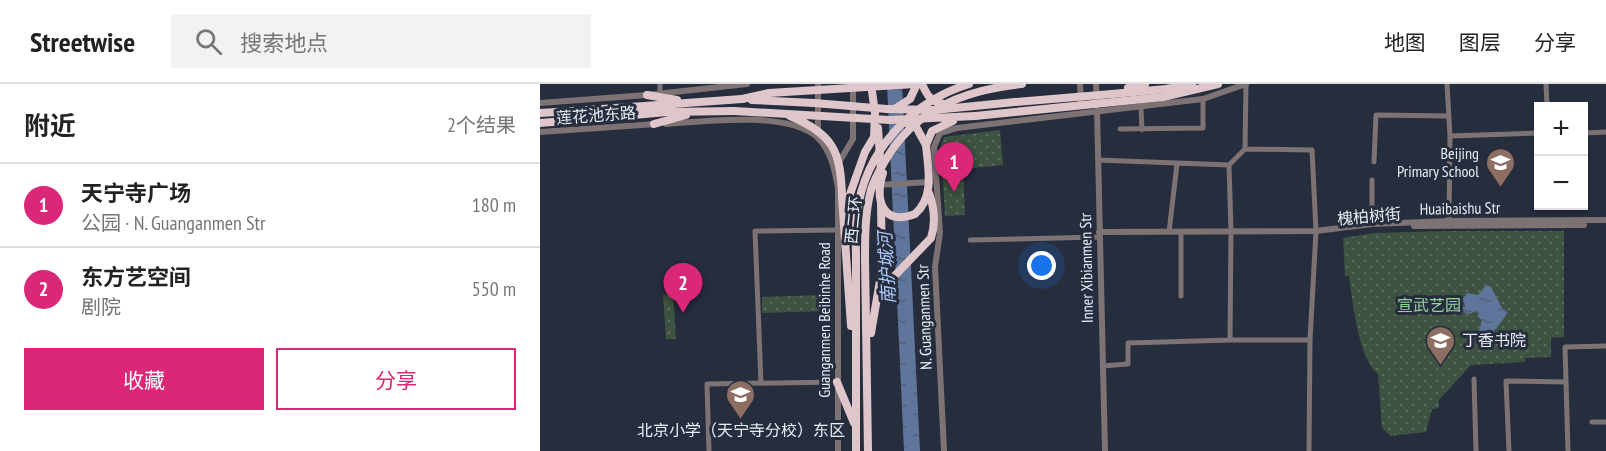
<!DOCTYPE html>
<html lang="zh">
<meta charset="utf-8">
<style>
body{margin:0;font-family:"PT Sans Narrow","Noto Sans SC",sans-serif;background:#f2f2f2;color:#222}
.controls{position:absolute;right:18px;top:18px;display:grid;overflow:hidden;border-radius:0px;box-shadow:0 2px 4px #0004}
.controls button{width:54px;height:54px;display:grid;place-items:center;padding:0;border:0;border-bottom:2px solid #e0e0e0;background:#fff;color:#222;font:30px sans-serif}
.you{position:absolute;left:502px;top:182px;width:21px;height:21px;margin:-15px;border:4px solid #fff;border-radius:50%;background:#1a73e8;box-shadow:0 0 0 9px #1a73e833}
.badge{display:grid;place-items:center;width:39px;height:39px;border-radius:50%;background:#db2777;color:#fff;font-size:20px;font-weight:700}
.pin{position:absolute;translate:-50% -50px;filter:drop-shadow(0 2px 3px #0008)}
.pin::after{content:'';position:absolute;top:32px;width:21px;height:18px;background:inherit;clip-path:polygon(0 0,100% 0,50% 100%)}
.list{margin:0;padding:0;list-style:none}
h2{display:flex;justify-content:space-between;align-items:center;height:78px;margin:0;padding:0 24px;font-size:26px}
h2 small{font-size:20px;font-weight:400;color:#767676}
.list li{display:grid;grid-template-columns:39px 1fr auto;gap:18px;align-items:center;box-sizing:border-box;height:84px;padding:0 24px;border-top:2px solid #e0e0e0}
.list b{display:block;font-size:22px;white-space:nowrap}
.list p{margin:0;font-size:20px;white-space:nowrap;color:#767676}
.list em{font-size:20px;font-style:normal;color:#767676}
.actions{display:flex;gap:12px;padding:18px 24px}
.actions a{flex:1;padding:14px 0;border:2px solid #db2777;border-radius:0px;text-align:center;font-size:21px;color:#db2777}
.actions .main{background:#db2777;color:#fff}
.icon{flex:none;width:33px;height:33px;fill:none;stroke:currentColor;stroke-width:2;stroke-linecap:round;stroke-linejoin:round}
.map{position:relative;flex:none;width:1066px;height:367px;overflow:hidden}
header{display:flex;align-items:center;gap:36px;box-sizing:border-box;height:84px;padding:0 30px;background:#fff;border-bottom:2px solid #e0e0e0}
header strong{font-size:28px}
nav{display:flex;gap:33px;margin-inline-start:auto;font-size:21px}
.search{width:420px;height:54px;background:#f2f2f2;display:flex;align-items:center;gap:15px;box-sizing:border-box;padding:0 21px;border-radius:0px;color:#767676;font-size:22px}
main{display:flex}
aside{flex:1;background:#fff}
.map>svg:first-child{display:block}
.grass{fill:url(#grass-dots)}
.water{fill:url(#water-ripples)}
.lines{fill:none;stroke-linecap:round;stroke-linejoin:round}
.minor{stroke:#7e7374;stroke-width:5}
.tertiary{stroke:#7e7374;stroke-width:6}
.trunk{stroke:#dfc6ca;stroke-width:8}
.trunk-bridge{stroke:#dfc6ca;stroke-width:8}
.labels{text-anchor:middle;stroke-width:6;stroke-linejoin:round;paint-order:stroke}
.street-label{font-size:16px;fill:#e7ecf6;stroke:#262d3d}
.poi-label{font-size:16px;fill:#e7ecf6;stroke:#262d3d;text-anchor:end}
.park-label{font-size:16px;fill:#96d39f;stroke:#262d3d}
.water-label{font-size:18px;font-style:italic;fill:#adcafb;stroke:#262d3d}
</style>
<header>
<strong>Streetwise</strong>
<div class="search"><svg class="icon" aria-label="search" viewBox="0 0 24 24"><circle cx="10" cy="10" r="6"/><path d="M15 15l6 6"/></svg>搜索地点</div>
<nav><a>地图</a><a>图层</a><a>分享</a></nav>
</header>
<main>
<aside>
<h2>附近<small>2个结果</small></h2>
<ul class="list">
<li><span class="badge">1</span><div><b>天宁寺广场</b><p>公园 · N. Guanganmen Str</p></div><em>180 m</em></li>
<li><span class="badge">2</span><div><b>东方艺空间</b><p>剧院</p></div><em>550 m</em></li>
</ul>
<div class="actions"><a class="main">收藏</a><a>分享</a></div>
</aside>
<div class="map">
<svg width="1066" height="367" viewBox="0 0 1066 367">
<defs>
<pattern id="grass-dots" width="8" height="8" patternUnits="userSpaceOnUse" patternTransform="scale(1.5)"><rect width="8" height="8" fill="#3d5240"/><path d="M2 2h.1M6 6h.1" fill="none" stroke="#596b5c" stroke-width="1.8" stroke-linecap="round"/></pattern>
<pattern id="water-ripples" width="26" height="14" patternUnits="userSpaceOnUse" patternTransform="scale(1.5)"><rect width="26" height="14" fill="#5f759b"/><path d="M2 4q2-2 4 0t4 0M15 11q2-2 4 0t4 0" fill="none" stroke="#536077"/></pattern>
</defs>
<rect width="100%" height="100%" fill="#262d3d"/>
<path class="grass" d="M460,46L463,81L423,85L425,131L405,132L401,61L404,53Z
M910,147H1024V253L1011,254V273L985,274V278L931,281L899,316V324L892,325L886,348L851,352L842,344L838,290C819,277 812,215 809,192H805L803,154L834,149Z
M133,210L136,255H126L123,211Z
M284,211L285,227L222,229V213Z"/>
<path class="water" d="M347,0H362L380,367H364Z
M946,201L951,203L962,224L968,228C963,236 954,249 946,253L939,247L942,236L938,233L939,229L935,227L930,230L925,229L922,224L925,222L923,215L927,209L938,211Z"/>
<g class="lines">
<path class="minor" d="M120,0V10
M907,0L910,52L909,139
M1006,0L1007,22
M601,24L602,46
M580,45L663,44V15
M1044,49L1066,48
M910,52L999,49
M705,65L706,0
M558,76L689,81L705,65L772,66L776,147L770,256L769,367
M834,78L836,31L909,32
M689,81L691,147L690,256
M832,140V96
M629,148L637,80
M641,148V212
M430,156L559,153
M562,282L588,280V259L690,256H770
M934,295L936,367
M221,299L215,147L297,146
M1052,338H1066
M169,367L167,300L297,298
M969,367L966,297L1025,298
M1028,367L1025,263L1066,262"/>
<path class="tertiary" d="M278,0V48
M540,0L541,17
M556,0L557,16
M0,19L107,11L207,0
M557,26L565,367
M126,40C165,37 247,27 277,53C291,66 295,87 298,104V367
M0,48L116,40
M298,80L313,55V1
M338,101L390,98
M874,142L1044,141
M559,148L776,147L832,140L909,137L1066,136
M404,367L395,183L400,149L394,63L400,49L417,44L663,15L706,0"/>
<path class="trunk" d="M382,0C389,16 392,18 409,21
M588,4L605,0
M572,10L626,5L652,0
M107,11L137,16
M356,24L370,15L377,0
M347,25L394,26L475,18
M48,26L202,15
M49,35L127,28L194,27
M350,36L435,32
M114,40L146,31
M368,40L375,41L386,61
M338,44L341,88
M386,61L392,47L413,37
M315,96L325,68L334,53L335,29L331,0
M302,113L311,242
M325,175L328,367
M316,176V367
M340,207L391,154C396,139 394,123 389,109
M331,249L342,185L341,119
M297,298L314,339"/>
<path class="trunk-bridge" d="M202,15L229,9L375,0
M212,16L274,19L347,25
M475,18L572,10
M194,27L350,36
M0,29L48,26
M250,32C293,50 301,67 302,113
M435,32L623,13L678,0
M0,39L49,35
M343,89C335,114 341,143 375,130C395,113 388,84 386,61
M309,113L315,96
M325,175C325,151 325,129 331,106C334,96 339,87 345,77C375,25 424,6 482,0
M316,176C316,160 315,145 317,129C325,67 371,18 429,0"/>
</g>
<defs>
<symbol id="school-pin" viewBox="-11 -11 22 30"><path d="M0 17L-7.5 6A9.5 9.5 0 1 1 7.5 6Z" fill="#8d6e63" stroke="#262d3d"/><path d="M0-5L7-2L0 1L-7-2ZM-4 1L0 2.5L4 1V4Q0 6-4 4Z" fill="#fff"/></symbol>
</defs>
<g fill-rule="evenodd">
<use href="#school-pin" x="944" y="62" width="33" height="45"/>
<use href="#school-pin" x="884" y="240" width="33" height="45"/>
<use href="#school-pin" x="184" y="294" width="33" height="45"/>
</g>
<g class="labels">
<g class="street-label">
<text transform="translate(56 31) rotate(-4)" y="6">莲花池东路</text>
<text transform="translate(920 124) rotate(-1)" y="6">Huaibaishu Str</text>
<text transform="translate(829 132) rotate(-5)" y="6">槐柏树街</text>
<text transform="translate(313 136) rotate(-84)" y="6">西二环</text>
<text transform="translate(546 184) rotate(-91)" y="6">Inner Xibianmen Str</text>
<text transform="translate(384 233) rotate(-92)" y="6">N. Guanganmen Str</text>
<text transform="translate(284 236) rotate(-90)" y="6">Guanganmen Beibinhe Road</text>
</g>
<g class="poi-label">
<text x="939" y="75">Beijing<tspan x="939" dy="18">Primary School</tspan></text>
<text x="922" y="262" text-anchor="start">丁香书院</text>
<text x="201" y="352" text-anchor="middle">北京小学（天宁寺分校）东区</text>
</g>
<g class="park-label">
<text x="889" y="227">宣武艺园</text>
</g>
<g class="water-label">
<text transform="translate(347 184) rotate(-93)" y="6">南护城河</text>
</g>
</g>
</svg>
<div class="controls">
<button>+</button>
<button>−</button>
</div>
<div class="you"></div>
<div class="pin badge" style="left:414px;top:108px">1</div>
<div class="pin badge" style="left:143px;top:229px">2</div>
</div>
</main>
